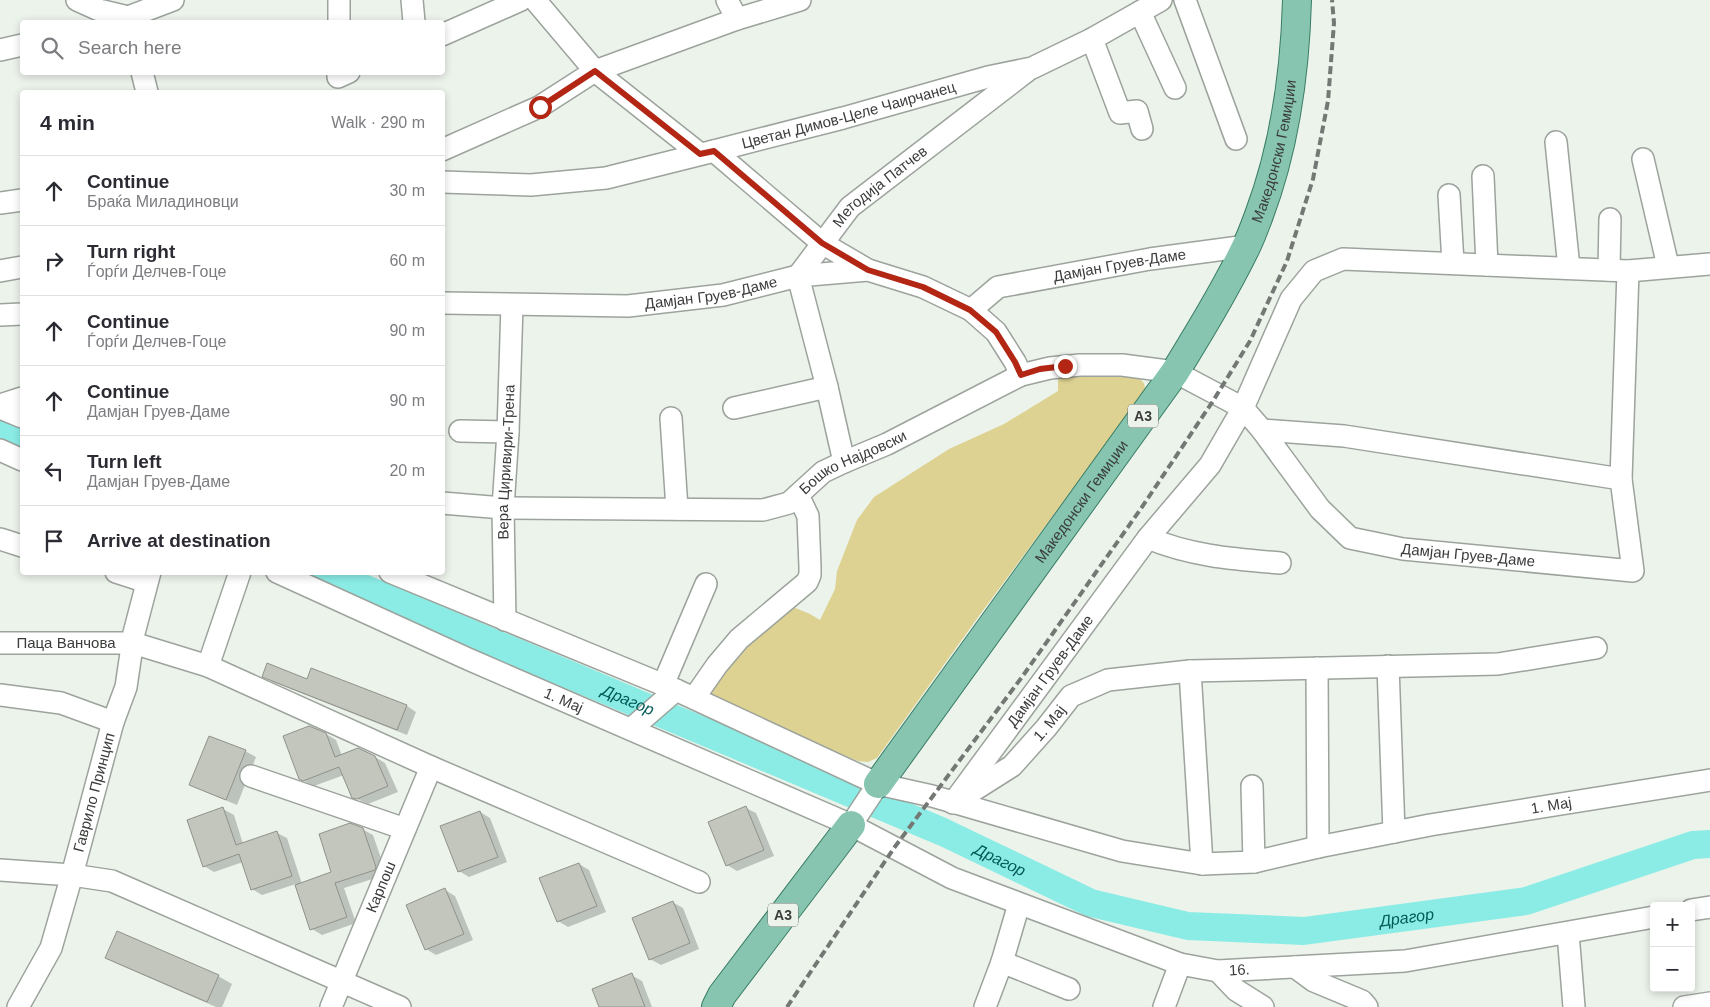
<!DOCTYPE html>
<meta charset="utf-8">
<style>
body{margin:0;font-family:Arial,sans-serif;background:#f2f2f3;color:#2b2b33}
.controls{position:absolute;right:15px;bottom:15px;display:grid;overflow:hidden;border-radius:5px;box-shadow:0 2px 8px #0003}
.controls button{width:45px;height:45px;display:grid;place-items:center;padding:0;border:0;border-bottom:1px solid #e1e1e2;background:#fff;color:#2b2b33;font:25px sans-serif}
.stop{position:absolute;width:15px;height:15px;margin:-11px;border:4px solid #b32614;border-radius:50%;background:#fff}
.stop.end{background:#b32614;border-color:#fff;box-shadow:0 1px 5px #0008}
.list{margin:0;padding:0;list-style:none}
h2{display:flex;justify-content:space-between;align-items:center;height:65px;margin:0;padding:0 20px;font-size:21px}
h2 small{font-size:16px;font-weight:400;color:#7c7c81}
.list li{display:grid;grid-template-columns:32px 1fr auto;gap:15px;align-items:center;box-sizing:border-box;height:70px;padding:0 20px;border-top:1px solid #e1e1e2}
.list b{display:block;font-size:19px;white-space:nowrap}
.list p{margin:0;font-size:16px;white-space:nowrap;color:#7c7c81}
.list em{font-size:16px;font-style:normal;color:#7c7c81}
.icon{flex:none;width:28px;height:28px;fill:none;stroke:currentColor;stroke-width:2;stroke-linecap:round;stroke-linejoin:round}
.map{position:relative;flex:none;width:1710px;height:1007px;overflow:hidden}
.search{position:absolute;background:#fff;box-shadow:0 2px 8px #0003;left:20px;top:20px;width:425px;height:55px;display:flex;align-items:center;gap:12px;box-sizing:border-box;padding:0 18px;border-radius:5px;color:#7c7c81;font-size:19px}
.panel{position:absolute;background:#fff;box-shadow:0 2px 8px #0003;left:20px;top:90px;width:425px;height:485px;border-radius:5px}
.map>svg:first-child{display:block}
.green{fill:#ded292}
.shadow{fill:#0003}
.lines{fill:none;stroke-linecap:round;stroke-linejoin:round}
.river{stroke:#8bece6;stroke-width:28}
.building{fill:#c2c6bd;stroke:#90928a}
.minor-casing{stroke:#9ca39c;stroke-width:24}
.major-casing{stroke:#387c65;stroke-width:30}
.minor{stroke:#fff;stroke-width:21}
.major{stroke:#87c5b0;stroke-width:28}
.rail{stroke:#747874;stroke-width:4;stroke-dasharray:8 4;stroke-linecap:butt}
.route{stroke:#b32614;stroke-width:6}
.labels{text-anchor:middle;stroke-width:4;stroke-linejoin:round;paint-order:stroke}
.shield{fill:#ecf3eb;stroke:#6f746f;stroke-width:1}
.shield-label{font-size:14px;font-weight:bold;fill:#3a3d3a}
.street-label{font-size:15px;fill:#3a3d3a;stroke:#ecf3eb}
.water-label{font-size:16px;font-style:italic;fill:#005a57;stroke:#ecf3eb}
</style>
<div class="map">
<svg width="1710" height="1007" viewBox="0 0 1710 1007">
<rect width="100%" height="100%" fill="#ecf3eb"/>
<path class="green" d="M1075,375C1090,375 1130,372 1141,380C1145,383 1145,387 1145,391L976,620L877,758L868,762L858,761L710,701L708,693L722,667L793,607L810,614L820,620L835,589L837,571L857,520L874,497L949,449L1004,424L1058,391V376Z"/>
<path class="shadow" d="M312,670L407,706L416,712L407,735L273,682L263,676L307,681Z
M326,734L336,740L342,756L375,757L385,763L398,792L368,804L353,797L344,775L314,786L300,779Z
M245,751L256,757L237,805L201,790L191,785Z
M746,808L756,813L774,856L737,871L727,865Z
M223,809L234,815L243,844L277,833L287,838L302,884L333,873L362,829L373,835L386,873L385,875L344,888L356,923L322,935L312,929L296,884L262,895L252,889L243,862L214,872L204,866Z
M480,812L490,818L507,862L469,877L459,871Z
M579,864L589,870L606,912L568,927L558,921Z
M445,890L455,896L473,940L436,955L426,949Z
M672,902L683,908L699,949L661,965L650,959Z
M106,958L218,976L232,984L222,1007H216L120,965Z
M631,975L642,981L652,1007H600Z"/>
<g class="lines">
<g class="river">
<path d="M0,432L22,442"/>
<path id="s1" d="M325,572L943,832L1091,903L1188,926L1304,931L1526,901L1693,845L1710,844"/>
</g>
</g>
<path class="building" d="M267,663L307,679L311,668L407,705L397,730L262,677Z
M309,726L326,733L335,757L358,748L375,756L388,786L357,799L352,798L339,767L303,781L299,779L283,736Z
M209,736L246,750L226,800L189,785Z
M746,806L764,850L726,866L708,822Z
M223,807L236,845L277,831L292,876L251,890L239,854L203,867L187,820Z
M480,811L498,857L458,872L440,826Z
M350,823L363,828L376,867L375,870L335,883L347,917L310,930L295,885L331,872L319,834Z
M579,863L597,906L557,922L539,878Z
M445,888L464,934L425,950L406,905Z
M673,901L690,943L649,960L632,918Z
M117,931L219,975L207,1002L105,958Z
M632,973L645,1007H599L592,989Z"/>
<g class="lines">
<defs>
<g id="minor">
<path d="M77,0L99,10L128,17L129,22"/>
<path d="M412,0L414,22"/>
<path d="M535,0L595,71L700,154"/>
<path d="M727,0L737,19"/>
<path d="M1185,0L1236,139"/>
<path d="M1140,12L1175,88"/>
<path d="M115,22L173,0"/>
<path d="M339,22V0"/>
<path d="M442,35L521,0"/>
<path d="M1092,39L1120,113L1137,111L1142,129"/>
<path d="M0,50L22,45"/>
<path d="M142,72L147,92"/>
<path d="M338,72V77L349,72"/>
<path d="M1556,142L1569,268"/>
<path d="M442,150L539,107L595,71L737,19L800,0"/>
<path d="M714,151L822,243L868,270"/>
<path d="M1643,159L1668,266"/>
<path d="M1483,176L1487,265"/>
<path id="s2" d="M442,182L531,185L606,178L714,151L843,118L988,77L1032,68L1092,39L1161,0"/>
<path d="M1449,195L1453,263"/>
<path d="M0,203L22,200"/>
<path d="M1609,270L1610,219"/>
<path d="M0,271L22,267"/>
<path id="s3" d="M442,303L628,306L723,295L798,276L868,270L923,287L971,310L996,332L1015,362L1021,375L1050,368L1080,365H1122L1175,372L1243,408L1262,430L1320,509L1350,538L1403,549L1633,571L1621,479L1628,271"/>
<path id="s4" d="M971,310L998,287L1150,259L1247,246"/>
<path d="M0,315L22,314"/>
<path d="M0,405L22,398"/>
<path d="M0,408L22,417"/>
<path d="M734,408L827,387"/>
<path d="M671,418L677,509"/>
<path d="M1262,430L1344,436L1621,479"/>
<path d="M460,431L508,432"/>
<path d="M0,450L22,460"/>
<path id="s5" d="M844,462L827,387L798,276L850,207L1027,71"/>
<path id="s6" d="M442,503L503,508L763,510L789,503L823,472L844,462L887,444L1021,375"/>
<path d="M1148,538C1191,556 1233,559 1280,563"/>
<path d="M0,539L22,546"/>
<path d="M116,572L147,582"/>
<path id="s7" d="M277,572L468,659L851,825L952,878L1180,964L1218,971L1405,961L1654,917"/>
<path id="s8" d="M390,572L676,690L878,784L932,796L1122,851L1202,864L1254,862L1318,847L1430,825L1710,780"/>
<path id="s9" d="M505,620L503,508L508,432L512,305"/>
<path id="s10" d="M0,643H133L208,666L431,767L699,882"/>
<path d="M208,666L240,572"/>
<path d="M1388,666L1394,832"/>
<path d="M1317,668L1318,847"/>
<path d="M1190,671L1202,864"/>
<path d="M663,685L706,584"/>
<path d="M0,695L61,703L113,722"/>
<path d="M694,698L717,665L739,639L807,582L810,575V567L808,516L798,495"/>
<path d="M631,729L676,690"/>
<path d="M251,776L405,829"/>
<path d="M1252,786L1254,862"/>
<path id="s11" d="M963,797L1012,766L1046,728L1071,696L1108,680L1190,671L1498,664L1596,648"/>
<path id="s12" d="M953,803L1148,538L1210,465L1243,408L1291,299L1314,271L1343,259L1628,271L1710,264"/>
<path d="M851,825L878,784"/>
<path d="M0,870L72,875L112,881L400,1007"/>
<path d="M1691,910L1710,907"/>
<path d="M1568,933L1574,1007"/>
<path d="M1002,962L1069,989"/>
<path d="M1295,967L1314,981L1362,1001L1367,1007"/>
<path d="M1218,971L1236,990L1263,1007"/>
<path id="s13" d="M18,1007L51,948L72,875L113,722L126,687L134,633L150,572"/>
<path id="s14" d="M331,1007L431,767"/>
<path d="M985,1007L1002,962L1019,904"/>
<path d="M1164,1007L1180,964"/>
<path d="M1684,1007L1710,1003"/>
</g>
<g id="major">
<path id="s15" d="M878,784L1175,372C1200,331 1225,290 1246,247C1251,237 1255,226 1259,215C1285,146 1295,73 1297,0"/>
<path d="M716,1007L722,995L851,825"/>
</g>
</defs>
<use href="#minor" class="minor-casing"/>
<use href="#major" class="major-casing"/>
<use href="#minor" class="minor"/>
<use href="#major" class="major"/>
<path class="rail" d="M787,1007L894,848L1022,677L1140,510L1213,401L1250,341L1287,261L1313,179L1328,101L1334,23L1332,0"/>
</g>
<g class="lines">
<path class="route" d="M540,107L595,71L700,154L714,151L822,243L868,270L923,287L970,310L996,332L1015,362L1021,375L1040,369L1065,366"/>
</g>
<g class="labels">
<g class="shield">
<rect x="1128" y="404.5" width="30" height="23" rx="4"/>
<rect x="768" y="903.5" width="30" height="23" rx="4"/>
</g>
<g class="shield-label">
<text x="1143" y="421">A3</text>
<text x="783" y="920">A3</text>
</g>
<g class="street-label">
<text dy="5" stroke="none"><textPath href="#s2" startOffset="415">Цветан Димов-Целе Чаирчанец</textPath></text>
<text dy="5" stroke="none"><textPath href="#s15" startOffset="752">Македонски Гемиџии</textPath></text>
<text dy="5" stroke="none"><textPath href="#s5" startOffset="314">Методија Патчев</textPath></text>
<text dy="5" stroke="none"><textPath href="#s4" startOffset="159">Дамјан Груев-Даме</textPath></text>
<text dy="5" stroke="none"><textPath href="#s3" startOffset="270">Дамјан Груев-Даме</textPath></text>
<text dy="5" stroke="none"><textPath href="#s9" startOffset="158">Вера Циривири-Трена</textPath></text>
<text dy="5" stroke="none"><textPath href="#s6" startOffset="425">Бошко Најдовски</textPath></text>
<text dy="5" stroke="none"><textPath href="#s15" startOffset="348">Македонски Гемиџии</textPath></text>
<text dy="5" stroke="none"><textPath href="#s3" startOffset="1144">Дамјан Груев-Даме</textPath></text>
<text dy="5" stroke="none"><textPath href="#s10" startOffset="66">Паца Ванчова</textPath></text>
<text dy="5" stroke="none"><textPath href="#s12" startOffset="164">Дамјан Груев-Даме</textPath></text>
<text dy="5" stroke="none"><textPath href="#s7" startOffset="314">1. Мај</textPath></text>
<text dy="5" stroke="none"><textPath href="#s11" startOffset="115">1. Мај</textPath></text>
<text dy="5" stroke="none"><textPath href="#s13" startOffset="229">Гаврило Принцип</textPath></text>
<text dy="5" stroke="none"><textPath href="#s8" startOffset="1221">1. Мај</textPath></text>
<text dy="5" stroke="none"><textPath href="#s14" startOffset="130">Карпош</textPath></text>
<text dy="5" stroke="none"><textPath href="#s7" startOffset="1045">16.</textPath></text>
</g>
<g class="water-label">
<text dy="6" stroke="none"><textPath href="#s1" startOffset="329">Драгор</textPath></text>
<text dy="6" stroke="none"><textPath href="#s1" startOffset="734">Драгор</textPath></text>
<text dy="6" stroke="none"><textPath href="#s1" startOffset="1154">Драгор</textPath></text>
</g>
</g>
</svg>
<div class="controls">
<button>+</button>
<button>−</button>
</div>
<div class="stop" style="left:540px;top:107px"></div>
<div class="stop end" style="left:1065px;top:366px"></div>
<div class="search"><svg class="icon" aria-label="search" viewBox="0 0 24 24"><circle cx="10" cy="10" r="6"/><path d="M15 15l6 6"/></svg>Search here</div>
<section class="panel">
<h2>4 min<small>Walk · 290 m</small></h2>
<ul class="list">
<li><svg class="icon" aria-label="ahead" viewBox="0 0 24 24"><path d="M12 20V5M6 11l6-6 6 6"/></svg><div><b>Continue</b><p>Браќа Миладиновци</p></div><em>30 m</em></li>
<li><svg class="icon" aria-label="right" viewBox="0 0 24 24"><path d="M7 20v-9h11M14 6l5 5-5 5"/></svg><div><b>Turn right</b><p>Ѓорѓи Делчев-Гоце</p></div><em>60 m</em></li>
<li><svg class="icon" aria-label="ahead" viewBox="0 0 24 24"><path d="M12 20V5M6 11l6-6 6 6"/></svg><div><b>Continue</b><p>Ѓорѓи Делчев-Гоце</p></div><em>90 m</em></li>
<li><svg class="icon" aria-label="ahead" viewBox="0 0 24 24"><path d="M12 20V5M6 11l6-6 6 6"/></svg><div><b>Continue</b><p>Дамјан Груев-Даме</p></div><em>90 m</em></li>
<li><svg class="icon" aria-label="left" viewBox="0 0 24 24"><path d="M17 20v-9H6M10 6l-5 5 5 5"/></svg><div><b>Turn left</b><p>Дамјан Груев-Даме</p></div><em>20 m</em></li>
<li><svg class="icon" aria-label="arrive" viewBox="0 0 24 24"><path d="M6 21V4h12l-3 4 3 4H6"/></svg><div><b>Arrive at destination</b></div></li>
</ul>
</section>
</div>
